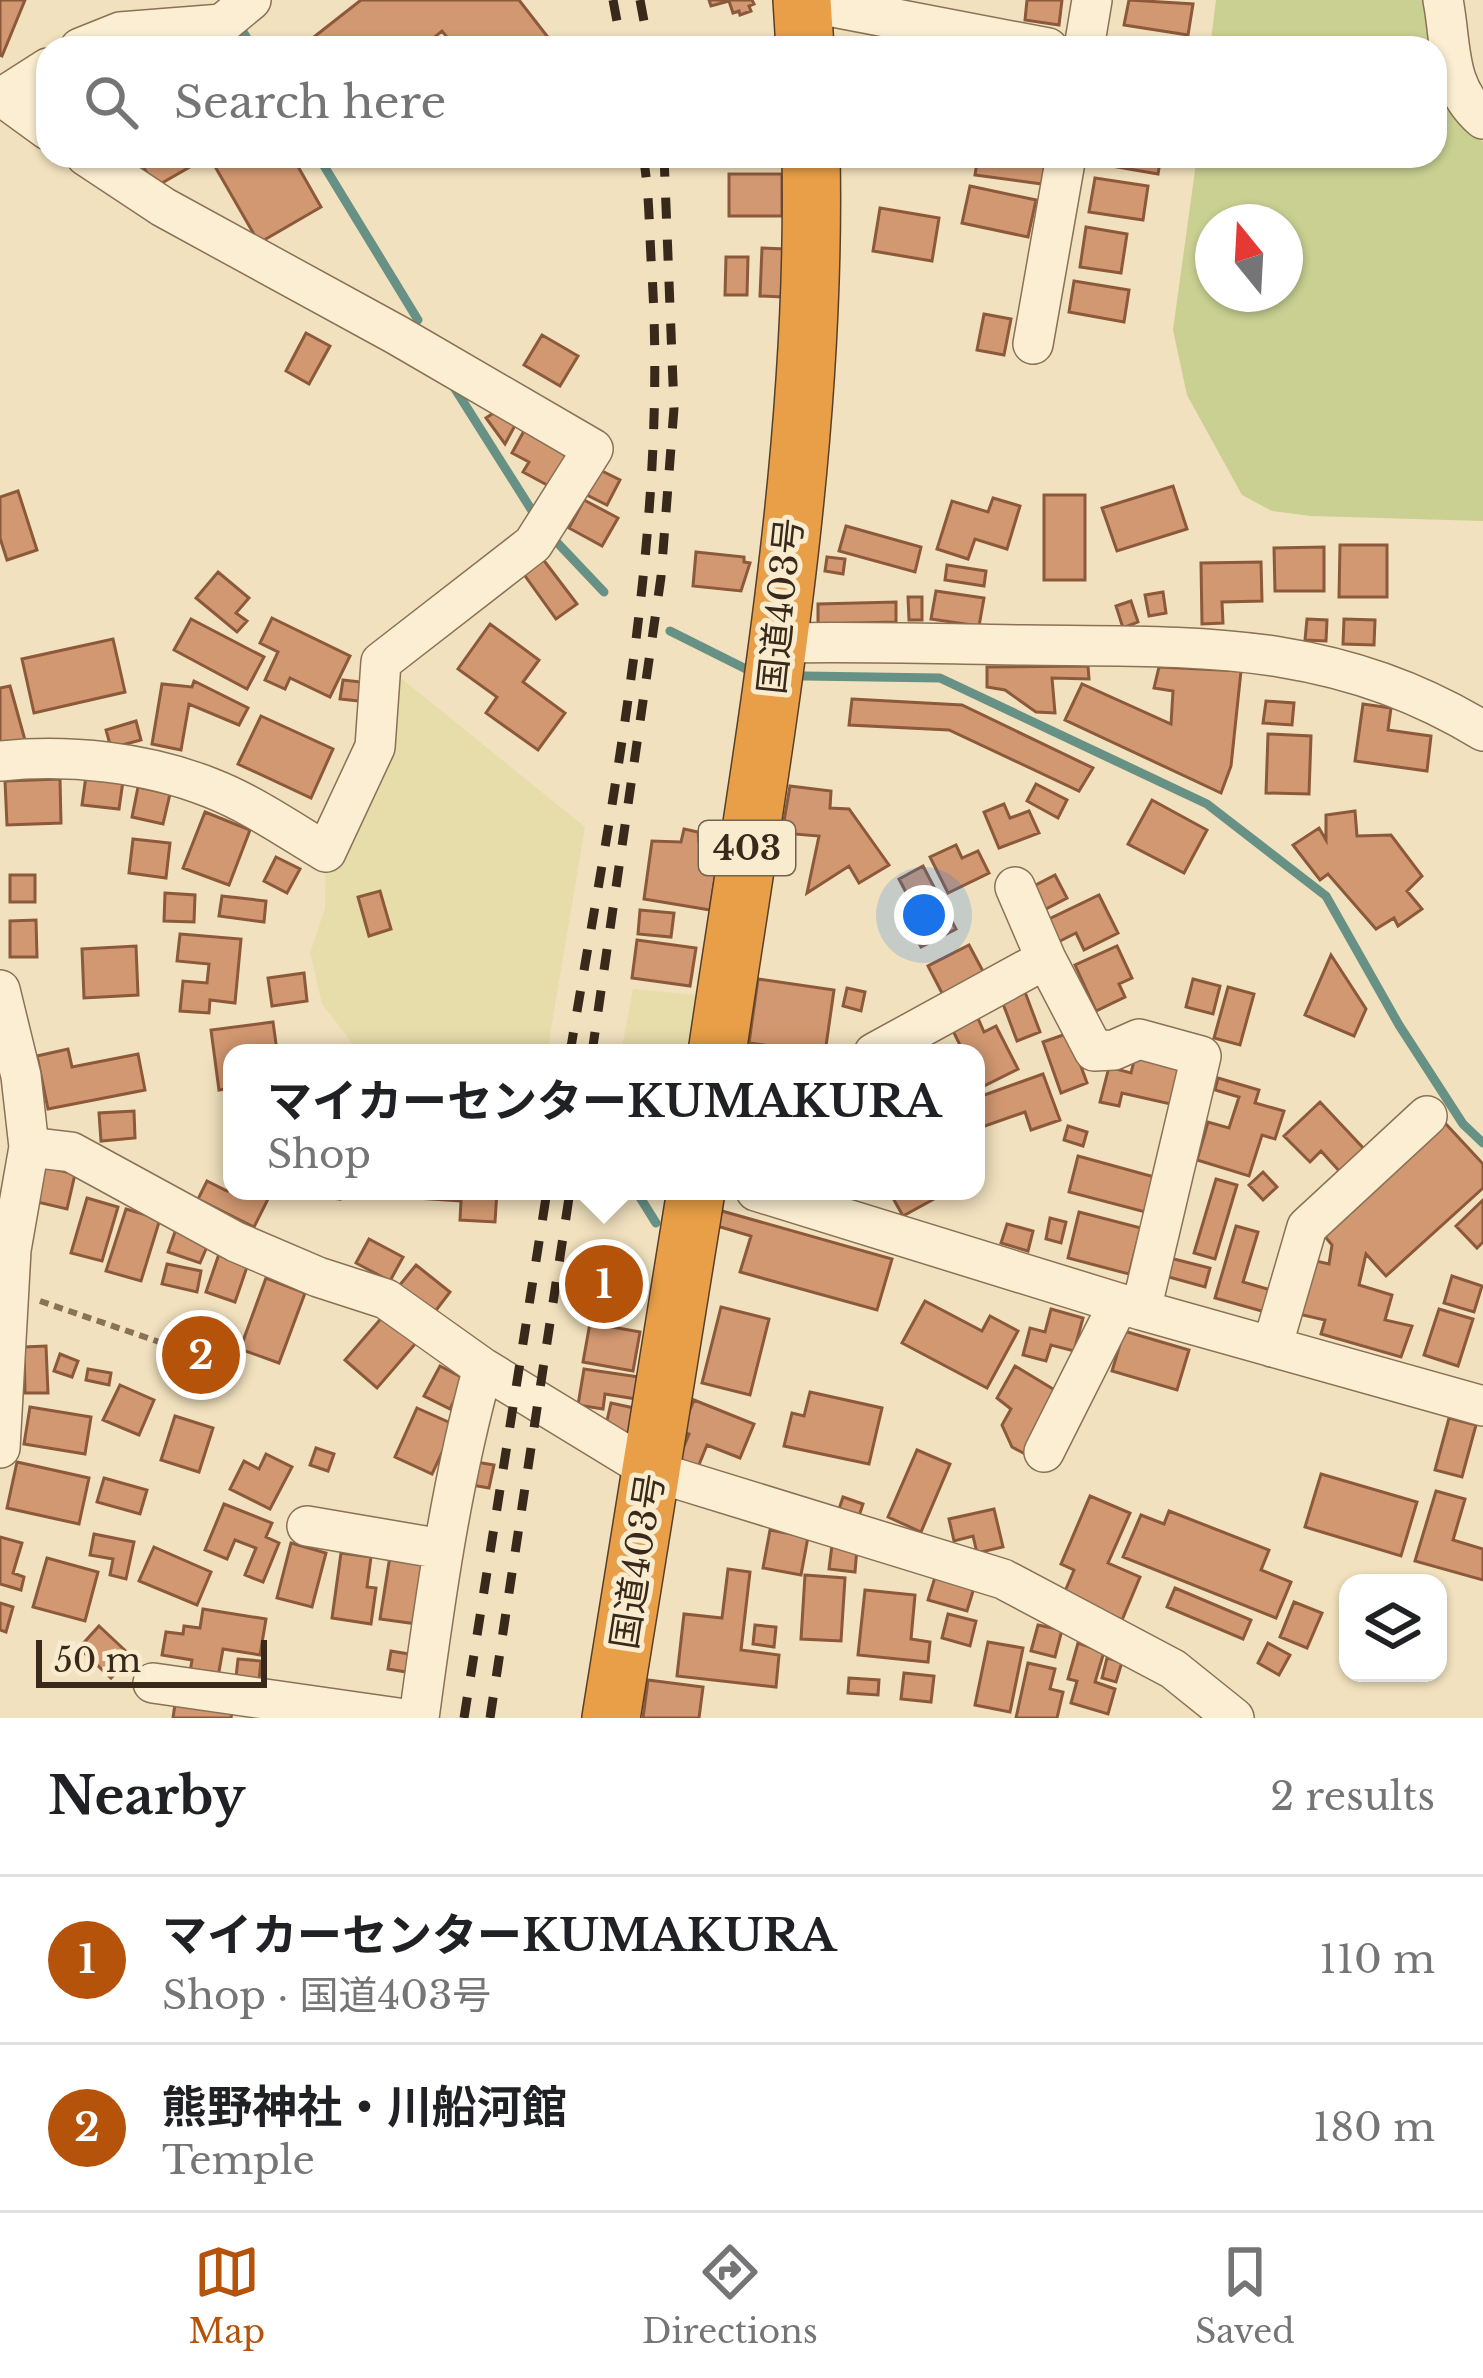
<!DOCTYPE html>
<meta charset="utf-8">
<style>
body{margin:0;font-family:"Libre Baskerville","Noto Sans JP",serif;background:#f6f6f6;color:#202124}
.controls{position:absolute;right:36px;bottom:36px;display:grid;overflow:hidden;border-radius:24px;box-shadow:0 3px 9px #0004}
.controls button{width:108px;height:108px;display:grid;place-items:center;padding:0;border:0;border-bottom:3px solid #e0e0e0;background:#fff;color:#202124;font:60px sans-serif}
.compass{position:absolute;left:1195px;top:204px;width:108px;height:108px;border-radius:50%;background:#fff;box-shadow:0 3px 9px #0004;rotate:342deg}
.scale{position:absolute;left:36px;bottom:30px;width:231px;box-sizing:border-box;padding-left:12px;border:6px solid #39291b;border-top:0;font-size:33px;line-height:42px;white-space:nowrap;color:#39291b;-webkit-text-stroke:9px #f8ebce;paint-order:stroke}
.you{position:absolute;left:924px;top:915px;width:42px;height:42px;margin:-30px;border:9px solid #fff;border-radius:50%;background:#1a73e8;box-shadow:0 0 0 18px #1a73e833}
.badge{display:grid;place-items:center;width:78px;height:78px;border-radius:50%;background:#b45309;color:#fff;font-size:39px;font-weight:700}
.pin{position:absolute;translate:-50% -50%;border:6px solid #fff;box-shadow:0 3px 12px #0006}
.popup{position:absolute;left:223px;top:1044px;width:762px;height:156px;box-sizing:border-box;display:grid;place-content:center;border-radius:24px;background:#fff;filter:drop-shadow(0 3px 9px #0005);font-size:39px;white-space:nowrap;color:#757577}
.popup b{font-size:45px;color:#202124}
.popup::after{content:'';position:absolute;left:50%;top:100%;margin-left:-24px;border:24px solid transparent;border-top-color:#fff}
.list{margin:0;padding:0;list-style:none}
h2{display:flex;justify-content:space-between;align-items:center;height:156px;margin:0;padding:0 48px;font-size:51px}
h2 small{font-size:39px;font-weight:400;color:#757577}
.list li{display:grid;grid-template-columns:78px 1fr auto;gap:36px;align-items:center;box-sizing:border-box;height:168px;padding:0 48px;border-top:3px solid #e0e0e0}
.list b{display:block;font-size:45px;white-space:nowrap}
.list p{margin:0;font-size:39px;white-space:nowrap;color:#757577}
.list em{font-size:39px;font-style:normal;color:#757577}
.icon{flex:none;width:66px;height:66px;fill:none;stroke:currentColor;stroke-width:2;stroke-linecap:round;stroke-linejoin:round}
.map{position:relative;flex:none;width:1483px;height:1718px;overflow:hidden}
.search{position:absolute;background:#fff;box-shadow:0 3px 9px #0004;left:36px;right:36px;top:36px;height:132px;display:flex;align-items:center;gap:30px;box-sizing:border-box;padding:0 42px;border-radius:36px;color:#757577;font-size:45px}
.sheet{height:492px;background:#fff}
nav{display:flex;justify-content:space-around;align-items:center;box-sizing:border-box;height:168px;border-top:3px solid #e0e0e0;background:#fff;font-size:33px;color:#757577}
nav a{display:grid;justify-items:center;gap:6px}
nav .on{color:#b45309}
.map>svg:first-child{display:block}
.farmland{fill:#e7ddab}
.green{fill:#c9d091;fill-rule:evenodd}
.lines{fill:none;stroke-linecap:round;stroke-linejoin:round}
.stream{stroke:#689186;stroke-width:9}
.building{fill:#d29871;stroke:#8c593a;stroke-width:3}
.minor-casing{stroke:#8b7155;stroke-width:42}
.highway-casing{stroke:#583f2a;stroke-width:60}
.path{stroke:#8b7155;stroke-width:6;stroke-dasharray:9 6;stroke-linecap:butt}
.minor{stroke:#fbeed2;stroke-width:39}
.highway{stroke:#e89f47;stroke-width:57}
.rail{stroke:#39291b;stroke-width:9;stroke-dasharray:21 21;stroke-linecap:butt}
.labels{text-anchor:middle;stroke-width:10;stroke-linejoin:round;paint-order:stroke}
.shield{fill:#f8ebce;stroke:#726351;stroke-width:3}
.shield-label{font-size:33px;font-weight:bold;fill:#39291b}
.street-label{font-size:36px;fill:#39291b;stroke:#f8ebce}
</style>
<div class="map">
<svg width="1483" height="1718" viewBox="0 0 1483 1718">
<rect width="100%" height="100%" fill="#f1e1be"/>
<path class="farmland" d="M381,662L585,827L547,1053H360L322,1004L310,953L325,908L326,852Z
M633,989L697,995L692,1053H621Z"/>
<path class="green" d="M1216,0H1425L1430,48H1210Z
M1435,83L1454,113L1483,142V521L1311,516L1272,511L1242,495L1187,395L1173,330L1197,156H1435ZM1213,222H1285V294H1213Z"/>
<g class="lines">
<path class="stream" d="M237,22L253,48
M318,156L418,320
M452,384L536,517
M550,535L604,592
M670,631L746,669
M804,676L940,678L1207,804L1326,896L1399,1025L1463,1124L1483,1143
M636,1191L656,1223"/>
</g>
<path class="building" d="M0,0H25L2,56L0,55Z
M361,0H519L547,36L532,48H456L442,31L421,48H307L305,44Z
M709,0H752L754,4L749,6L751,11L740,15L739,11L733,13L729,1L711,6Z
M1027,0H1062L1059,25L1025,20Z
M1129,0L1193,4L1188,35L1124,25Z
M774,39L775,48H712V46Z
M137,156H292L321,207L259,243L209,156L155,187Z
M978,156H1046L1042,184L975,175Z
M1102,156H1161L1158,174L1100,164Z
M729,174H782V216H729Z
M1095,178L1148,186L1143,220L1089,212Z
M970,186L1036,200L1028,237L962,223Z
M880,208L939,218L932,261L873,251Z
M1086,227L1127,234L1121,273L1080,267Z
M762,248L784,249L782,297L760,296Z
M726,257H748L747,295H725Z
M1074,281L1129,290L1124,322L1069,312Z
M984,314L1011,319L1004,355L977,350Z
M306,333L330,346L309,384L286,371Z
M542,335L578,356L560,386L524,365Z
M498,410L518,420L505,444L486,418Z
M525,429L568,452L549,486L523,472L529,462L512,453Z
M598,469L620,480L607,505L585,494Z
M1173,486L1187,529L1117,551L1102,508Z
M18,491L37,550L7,560L0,538V497Z
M1044,495H1085V580H1044Z
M993,498L1020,506L1007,549L975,539L968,559L937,549L952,501L988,512Z
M584,500L618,518L602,546L569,528Z
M846,526L921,547L915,572L839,551Z
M1340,545H1387V597H1339Z
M1324,547V591H1275L1274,548Z
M696,552L744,557V562L750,563L741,591L693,586Z
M827,557L845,559L843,574L825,571Z
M542,558L577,604L556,619L523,573Z
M1261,562L1262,601L1222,602L1223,623L1202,624L1201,563Z
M947,565L986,571L984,586L945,580Z
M218,572L249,598L236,613L247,621L237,632L196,598Z
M936,591L984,598L979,626L931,619Z
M1163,592L1166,613L1149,616L1145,595Z
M908,597H922V620H909Z
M1131,601L1138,622L1123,628L1116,606Z
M896,602V622L818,624V604Z
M272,618L350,656L330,697L290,678L285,689L265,680L278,652L260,643Z
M191,619L264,657L247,689L174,650Z
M1307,619L1327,620L1326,641L1305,640Z
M1344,619L1375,620L1374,645L1343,644Z
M490,624L539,660L523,682L565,713L538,750L486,713L497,697L458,669Z
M113,639L125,692L34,713L22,659Z
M1088,666L1089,679L1052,678L1055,713L1036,712L1005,690L987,687V667Z
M1159,667L1241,671L1231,766L1221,793L1065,720L1082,684L1171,724L1173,691L1154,688Z
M343,680L361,682L359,701L340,699Z
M194,681L248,708L239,725L189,704L181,750L152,744L162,684L192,687Z
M10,686L25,740L0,744V688Z
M852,699L962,705L1093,768L1079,791L949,730L849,725Z
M1266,701L1294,703L1292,725L1263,723Z
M1363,704L1391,708L1388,730L1431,736L1427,771L1355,761Z
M261,716L333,749L311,798L238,764Z
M136,721L141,740L111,748L106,730Z
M1268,734L1311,736L1309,794L1266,793Z
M86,776L123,781L119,809L82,805Z
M60,779L61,823L7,825L5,781Z
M1036,784L1067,800L1058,818L1027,801Z
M790,786L831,791L830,808L849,809L889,865L859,883L849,866L807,893L819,836L782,833Z
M138,787L170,794L163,824L132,817Z
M1152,800L1207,830L1184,873L1128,844Z
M1004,804L1010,818L1029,811L1039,833L999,848L984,812Z
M1355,811L1357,836L1391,835L1422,876L1407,891L1422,909L1398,926L1394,918L1376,929L1328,874L1320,880L1293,845L1319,828L1326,840V815Z
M205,812L250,830L229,885L183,868Z
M684,829L698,832L699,842L720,846L710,910L644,899L652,841L681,842Z
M133,839L170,843L166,878L129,873Z
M956,845L962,858L978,851L989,873L948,893L930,857Z
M276,857L300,869L287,893L264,881Z
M923,866L956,929L921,947L898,904L909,898L899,879Z
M10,875H35V902H10Z
M1055,875L1067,898L1044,910L1032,887Z
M380,891L391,929L369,936L358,897Z
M165,893L195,895L194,922L164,921Z
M1099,895L1118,933L1084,950L1076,933L1058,942L1047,920Z
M222,896L266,901L264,922L219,916Z
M640,910L674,913L671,937L638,934Z
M36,920L37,957H10V921Z
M180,934L241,939L235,1003L210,1000L209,1013L180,1011L183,981L207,983L209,964L177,961Z
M637,940L696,948L690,986L632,978Z
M969,945L985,975L943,995L928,966Z
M136,946L138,995L84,998L82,949Z
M1117,946L1132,978L1119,984L1125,997L1096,1011L1075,965Z
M1331,955L1366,1009L1354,1036L1305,1015Z
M304,973L307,1001L272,1006L268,978Z
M758,979L834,990L825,1053L749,1043Z
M1193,979L1220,986L1213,1014L1186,1007Z
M1228,987L1254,994L1240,1045L1214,1038Z
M847,988L865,992L861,1011L843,1006Z
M1025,992L1040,1032L1017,1041L1002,1001Z
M977,1016L984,1032L996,1026L1018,1069L982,1087L976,1075V1053H964L952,1029Z
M273,1022L277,1051L232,1053V1088L219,1090L211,1030Z
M1069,1033L1087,1083L1061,1093L1043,1042Z
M68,1049L72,1067L138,1054L145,1090L48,1109L37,1056Z
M1136,1053L1185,1064L1175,1105L1122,1093L1119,1106L1100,1102L1109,1067L1131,1073Z
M1043,1074L1060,1120L1031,1130L1025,1112L982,1127L976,1098Z
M1218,1078L1259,1090L1255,1103L1284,1111L1275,1139L1262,1135L1249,1176L1197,1160L1208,1122L1229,1128L1239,1097L1215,1090Z
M1320,1102L1366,1151L1341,1173L1321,1151L1310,1162L1284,1136Z
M134,1111L135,1138L101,1141L99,1113Z
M1445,1123L1483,1164V1188L1386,1276L1366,1254L1359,1285L1392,1295L1385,1320L1412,1326L1401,1357L1321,1334L1325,1320L1294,1313L1316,1261L1329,1264L1332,1245L1322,1233Z
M1068,1126L1087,1132L1083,1146L1064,1140Z
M1078,1156L1158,1178L1149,1213L1069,1192Z
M45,1167L75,1174L67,1209L37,1202Z
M1263,1172L1277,1187L1263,1200L1249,1185Z
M1216,1179L1237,1185L1215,1259L1194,1253Z
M232,1180V1191L270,1195L254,1227L198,1199L207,1181L227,1191Z
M278,1191H341L340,1199Z
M387,1191H497L495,1222L460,1220L461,1201L387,1196Z
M889,1191H944L945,1193L903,1216Z
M87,1198L118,1207L102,1261L71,1253Z
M1483,1200V1242L1477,1248L1456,1226Z
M126,1209L160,1219L141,1281L106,1271Z
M722,1211L892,1259L877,1310L740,1272L751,1236L717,1226Z
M1079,1212L1141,1228L1129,1274L1068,1258Z
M1050,1218L1066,1222L1061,1243L1046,1239Z
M1007,1224L1033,1231L1028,1251L1001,1243Z
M1236,1226L1258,1232L1243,1282L1271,1290L1265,1312L1215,1298Z
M176,1229L209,1242L200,1263L168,1252Z
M369,1239L403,1257L390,1281L356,1263Z
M220,1251L249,1261L235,1302L206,1292Z
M1170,1258L1210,1268L1205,1287L1165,1276Z
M598,1260L621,1263L615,1299L625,1301L621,1317L589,1311Z
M167,1264L201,1271L197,1292L162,1284Z
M416,1265L450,1292L434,1313L399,1286Z
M1452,1276L1482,1286L1474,1312L1444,1303Z
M266,1278L305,1293L279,1363L240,1349Z
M925,1301L982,1331L990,1316L1018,1331L987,1388L902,1343Z
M721,1307L769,1319L750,1395L702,1383Z
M1051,1309L1083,1318L1074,1351L1051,1345L1046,1361L1023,1355L1030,1328L1045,1332Z
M1439,1309L1473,1319L1458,1366L1424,1355Z
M384,1315L416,1343L377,1388L345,1360Z
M590,1323L640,1332L633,1371L583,1362Z
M190,1328L227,1340L212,1382L176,1369Z
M1124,1331L1189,1350L1177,1390L1112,1371Z
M46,1346L48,1393H25L24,1347Z
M60,1354L78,1361L72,1377L54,1371Z
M440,1366L465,1379L450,1409L424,1396Z
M1015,1366L1058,1392L1025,1454L1012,1447L1002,1425L1011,1409L997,1398Z
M88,1369L111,1373L109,1385L86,1380Z
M584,1369L639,1377L636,1399L605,1394L603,1409L578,1405Z
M120,1385L154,1400L139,1435L103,1420Z
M810,1392L882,1408L869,1464L784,1446L792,1413L804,1416Z
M694,1400L754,1424L740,1458L707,1445L698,1467L678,1460L689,1434L681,1431Z
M611,1403L634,1408L628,1438L606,1425Z
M30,1407L91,1417L85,1454L24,1444Z
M417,1408L455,1425L432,1474L395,1457Z
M175,1416L213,1428L199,1472L161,1460Z
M1449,1418L1476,1425L1462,1477L1435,1470Z
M316,1448L334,1454L328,1471L310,1465Z
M917,1450L950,1464L921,1532L888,1517Z
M266,1454L292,1467L270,1509L230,1489L244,1461L259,1469Z
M17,1462L89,1478L79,1524L7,1508Z
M476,1462L494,1465L489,1488L472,1485Z
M1321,1474L1417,1502L1401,1556L1305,1527Z
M104,1478L147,1490L140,1514L97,1502Z
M1436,1491L1465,1499L1453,1540L1483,1549V1580L1415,1561Z
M1090,1496L1130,1513L1108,1563L1140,1577L1122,1620L1063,1596L1074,1570L1061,1564Z
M843,1497L863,1504L859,1516L839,1509Z
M224,1504L272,1523L266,1537L279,1543L263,1582L245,1575L256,1548L235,1540L227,1559L205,1550Z
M994,1509L1003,1547L977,1553L973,1536L954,1541L949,1519Z
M1169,1511L1269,1550L1261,1570L1291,1582L1276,1618L1123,1557L1141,1515L1164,1524Z
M770,1530L808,1537L801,1575L763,1568Z
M94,1534L134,1542L126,1579L110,1575L113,1559L90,1555Z
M0,1537L22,1543L13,1573L24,1577L21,1590L0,1584Z
M291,1543L326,1553L312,1607L277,1598Z
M832,1545L857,1548L855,1572L829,1569Z
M154,1547L211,1572L197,1605L139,1581Z
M341,1553L371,1557L367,1587L376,1588L371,1624L332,1618Z
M390,1556L426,1561L417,1624L380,1619Z
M47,1558L98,1572L85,1621L33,1607Z
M728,1569L750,1572L741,1650L779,1655L776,1687L677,1676L684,1614L722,1618Z
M805,1575L845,1578L841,1641L801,1639Z
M935,1577L974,1588L967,1611L928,1600Z
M1175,1588L1251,1620L1243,1639L1167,1607Z
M865,1590L915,1595L911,1639L930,1642L928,1662L858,1655Z
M1294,1602L1322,1613L1307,1648L1280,1637Z
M0,1603L13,1607L6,1632L0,1630Z
M203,1609L266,1619L260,1655L223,1649L218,1677L190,1672L192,1660L162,1655L166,1632L183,1634L184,1626L200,1628Z
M948,1614L976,1621L970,1646L942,1638Z
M755,1625L776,1627L774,1647L753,1644Z
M1038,1625L1062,1630L1055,1657L1031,1651Z
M99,1626L131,1656L111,1678L79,1648Z
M988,1642L1023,1648L1010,1712L975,1705Z
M1078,1643L1104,1652L1095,1682L1115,1689L1108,1714L1071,1703L1077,1681L1068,1679Z
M1268,1643L1290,1655L1279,1675L1258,1663Z
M391,1651L415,1655L412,1673L388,1669Z
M1107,1658L1122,1662L1116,1682L1102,1678Z
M238,1659L261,1661L259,1680L236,1677Z
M1028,1663L1055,1669L1050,1689L1063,1692L1057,1718H1016Z
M904,1673L934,1676L931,1702L901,1699Z
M849,1678L879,1680L878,1695L848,1693Z
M648,1680L703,1687L699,1718H643Z
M175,1704L232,1712L231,1718H173Z"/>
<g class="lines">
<defs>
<path id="minor" d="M1443,0C1452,46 1445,86 1483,119
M802,1L1048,48
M80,48L120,32L222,24L251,0
M1084,48L1092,0
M0,95L48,130
M4,96L48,68
M1033,344L1066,156
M778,643C860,641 943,644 1025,645C1192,647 1334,639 1483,731
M0,761C69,754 146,762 211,788C252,804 289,830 326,852L375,747L381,662L533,544L593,449L397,335L163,207L86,156
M1015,887L1046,959L1094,1051L1114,1050L1139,1039L1201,1056L1141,1310
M0,990L21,1076L29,1147L11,1250L0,1448
M874,1053L1046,959
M29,1147L71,1152L236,1242L318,1277L386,1299L483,1368L652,1471L1003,1579L1173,1669L1234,1718
M756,1191L1141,1310L1483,1406
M1272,1347L1307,1227L1427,1116
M1044,1452L1119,1303
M307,1526L442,1549
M153,1683L398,1718
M419,1718C435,1599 451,1483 483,1368"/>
<path id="highway" d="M802,0L805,48
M717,1053C761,756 817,457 811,156
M611,1718L696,1191"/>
</defs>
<use href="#minor" class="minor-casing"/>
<use href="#highway" class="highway-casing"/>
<path class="path" d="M40,1301L171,1346"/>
<use href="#minor" class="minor"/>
<use href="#highway" class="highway"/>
<path class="rail" d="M613,0L622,48
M640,0L649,48
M570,1053C612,800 668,531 652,274C649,235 650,194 643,156
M592,1053L661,577L674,408L664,156
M464,1718L547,1191
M490,1718L570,1191"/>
</g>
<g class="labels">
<rect class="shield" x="699" y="821" width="96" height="54" rx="9"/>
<g class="shield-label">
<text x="747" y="860">403</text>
</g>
<g class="street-label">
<text transform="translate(780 606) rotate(-84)" y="13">国道403号</text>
<text transform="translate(637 1561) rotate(-81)" y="13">国道403号</text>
</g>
</g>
</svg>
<div class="controls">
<button><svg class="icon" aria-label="layers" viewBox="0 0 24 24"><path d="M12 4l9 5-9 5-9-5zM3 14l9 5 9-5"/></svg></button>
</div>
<svg class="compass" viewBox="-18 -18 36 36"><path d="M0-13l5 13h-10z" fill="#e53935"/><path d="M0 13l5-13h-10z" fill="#757577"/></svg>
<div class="scale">50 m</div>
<div class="you"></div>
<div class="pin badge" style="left:604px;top:1284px">1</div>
<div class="popup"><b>マイカーセンターKUMAKURA</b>Shop</div>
<div class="pin badge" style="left:201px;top:1355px">2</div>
<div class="search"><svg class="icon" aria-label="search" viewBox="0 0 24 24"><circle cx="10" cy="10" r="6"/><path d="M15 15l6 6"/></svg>Search here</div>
</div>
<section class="sheet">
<h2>Nearby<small>2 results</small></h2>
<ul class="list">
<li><span class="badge">1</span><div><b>マイカーセンターKUMAKURA</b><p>Shop · 国道403号</p></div><em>110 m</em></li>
<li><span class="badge">2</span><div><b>熊野神社・川船河館</b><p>Temple</p></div><em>180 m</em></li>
</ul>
</section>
<nav>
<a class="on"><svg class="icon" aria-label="map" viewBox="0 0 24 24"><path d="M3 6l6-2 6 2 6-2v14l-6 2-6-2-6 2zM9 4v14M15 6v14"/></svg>Map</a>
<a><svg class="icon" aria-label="directions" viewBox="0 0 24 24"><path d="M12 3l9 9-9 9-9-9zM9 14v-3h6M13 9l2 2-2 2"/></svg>Directions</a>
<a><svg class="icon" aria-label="saved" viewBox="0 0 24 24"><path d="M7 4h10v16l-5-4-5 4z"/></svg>Saved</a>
</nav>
